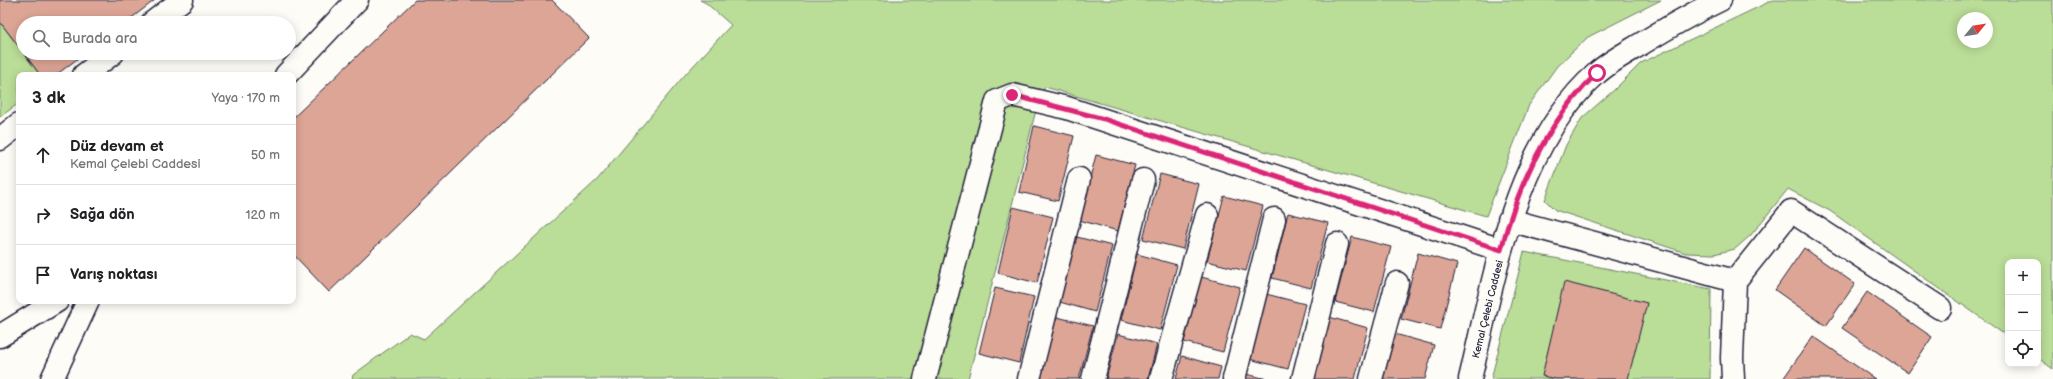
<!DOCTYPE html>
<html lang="tr">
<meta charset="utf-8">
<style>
body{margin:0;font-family:"Balsamiq Sans",sans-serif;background:#f2f2f2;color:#202124}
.controls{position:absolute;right:12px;bottom:12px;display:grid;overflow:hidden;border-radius:8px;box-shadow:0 2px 10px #0003}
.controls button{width:36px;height:36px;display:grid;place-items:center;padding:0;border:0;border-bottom:1px solid #e0e0e0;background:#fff;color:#202124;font:20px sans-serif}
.compass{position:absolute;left:1957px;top:12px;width:36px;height:36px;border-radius:50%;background:#fff;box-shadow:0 2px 10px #0003;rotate:60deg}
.stop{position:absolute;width:12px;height:12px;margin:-9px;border:3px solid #db2777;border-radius:50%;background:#fff}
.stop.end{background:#db2777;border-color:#fff;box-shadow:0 1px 4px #0008}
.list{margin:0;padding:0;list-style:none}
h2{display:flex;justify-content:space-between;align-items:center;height:52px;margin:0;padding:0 16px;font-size:17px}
h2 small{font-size:13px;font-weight:400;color:#757577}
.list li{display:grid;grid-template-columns:26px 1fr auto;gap:12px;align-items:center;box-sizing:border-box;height:60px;padding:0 16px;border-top:1px solid #e0e0e0}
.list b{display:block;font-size:15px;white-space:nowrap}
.list p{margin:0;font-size:13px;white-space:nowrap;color:#757577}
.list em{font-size:13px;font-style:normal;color:#757577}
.icon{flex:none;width:22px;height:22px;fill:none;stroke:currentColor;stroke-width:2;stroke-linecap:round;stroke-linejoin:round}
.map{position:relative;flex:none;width:2053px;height:379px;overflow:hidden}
.search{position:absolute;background:#fff;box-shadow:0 2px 10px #0003;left:16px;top:16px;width:280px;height:44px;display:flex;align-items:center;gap:10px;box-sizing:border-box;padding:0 14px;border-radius:22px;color:#757577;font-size:15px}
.panel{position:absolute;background:#fff;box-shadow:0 2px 10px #0003;left:16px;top:72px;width:280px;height:232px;border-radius:8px}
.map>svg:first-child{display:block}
.green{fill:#badd97;stroke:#6e8069;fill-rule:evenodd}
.building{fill:#dda596;stroke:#22223b}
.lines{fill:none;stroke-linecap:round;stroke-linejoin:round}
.minor-casing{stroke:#22223b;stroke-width:25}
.minor{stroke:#fdfcf7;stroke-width:22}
.route{stroke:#db2777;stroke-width:5}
.labels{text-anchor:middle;stroke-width:3;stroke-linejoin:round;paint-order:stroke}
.street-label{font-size:10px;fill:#22223b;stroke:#fdfcf7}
</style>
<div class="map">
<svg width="2053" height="379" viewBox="0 0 2053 379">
<rect width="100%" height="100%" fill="#fdfcf7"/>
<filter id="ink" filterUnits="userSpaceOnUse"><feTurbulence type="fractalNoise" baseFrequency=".025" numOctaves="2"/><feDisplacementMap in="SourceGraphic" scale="8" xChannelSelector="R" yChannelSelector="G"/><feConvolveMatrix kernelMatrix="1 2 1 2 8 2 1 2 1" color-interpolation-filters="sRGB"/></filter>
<g filter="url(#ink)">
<path class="green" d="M700,0H1661L1588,37L1557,66L1529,105L1486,216L1045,87L1035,114L968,379H352L353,375L410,333L424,339L597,180L683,77L731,25L706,3Z
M1773,0H2053V369L2038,358V262H2008V337L1830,211L1788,189L1751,235L1735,249L1714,254L1686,253L1555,210L1545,200L1566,145L1582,118L1614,90L1641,63ZM1963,18H1987V42H1963Z
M0,22L40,75H19V103L0,117Z
M1524,252L1711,289L1710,379H1491Z"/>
<path class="building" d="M0,0H155L125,23H23V52L0,22Z
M415,0H552L589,38L329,292L293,254V118Z
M24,53H85L56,75H40Z
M1034,126L1074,136L1058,201L1019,192Z
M1096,155L1135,165L1118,231L1079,220Z
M1160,174L1199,184L1183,249L1143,239Z
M1224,196L1263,206L1246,271L1207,261Z
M1013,207L1053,217L1037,283L998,273Z
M1288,213L1328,223L1311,288L1272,278Z
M1073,236L1112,246L1095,312L1056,301Z
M1352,237L1391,247L1374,312L1335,302Z
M1804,248L1855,284L1826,326L1775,290Z
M1418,253L1457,264L1440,329L1401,319Z
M1137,254L1177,265L1160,330L1121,320Z
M1201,277L1240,287L1223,352L1184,342Z
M1564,282L1647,303L1628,379H1556L1542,376Z
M995,288L1034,297L1019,363L979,353Z
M1867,292L1932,337L1908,373L1842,328Z
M1266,294L1305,304L1288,369L1249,359Z
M1053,316L1093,326L1079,379H1037Z
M1329,317L1368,328L1355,379H1313Z
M1118,334L1157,344L1148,379H1106Z
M1395,334L1434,345L1425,379H1383Z
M1813,336L1875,379H1783Z
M1182,356L1221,367L1218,379H1176Z
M1246,374L1267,379H1245Z"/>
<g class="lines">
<defs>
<path id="minor" d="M152,23L182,0
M84,75L113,53
M286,75L357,0
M0,139L19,124
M1509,220L1735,281L1732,358L1733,379
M1735,281L1791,211L1940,308
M0,336L57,301
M52,379L88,301
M925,379L997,101L1012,95L1067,108L1501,250
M1029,379L1079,179
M1093,379L1143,180
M1161,379L1207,215
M1234,379L1274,219
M1303,379L1337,244
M1371,379L1397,283
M1470,379C1494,279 1515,146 1596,74C1609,62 1626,53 1641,44C1667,28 1693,13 1720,0"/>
</defs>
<use href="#minor" class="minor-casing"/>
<use href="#minor" class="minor"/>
</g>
</g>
<g class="lines" filter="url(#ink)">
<path class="route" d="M1012,95L1104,119L1501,250C1518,185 1548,121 1597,73"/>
</g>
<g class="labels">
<g class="street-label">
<text transform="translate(1487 309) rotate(-76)" y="4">Kemal Çelebi Caddesi</text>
</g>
</g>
</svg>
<div class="controls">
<button>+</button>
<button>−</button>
<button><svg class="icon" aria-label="locate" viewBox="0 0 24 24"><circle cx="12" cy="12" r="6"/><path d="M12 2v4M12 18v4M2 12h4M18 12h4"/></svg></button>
</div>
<svg class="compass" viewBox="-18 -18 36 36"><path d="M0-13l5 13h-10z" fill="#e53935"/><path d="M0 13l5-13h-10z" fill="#757577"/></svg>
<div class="stop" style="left:1597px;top:73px"></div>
<div class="stop end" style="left:1012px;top:95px"></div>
<div class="search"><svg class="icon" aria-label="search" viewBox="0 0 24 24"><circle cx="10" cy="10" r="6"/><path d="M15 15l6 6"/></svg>Burada ara</div>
<section class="panel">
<h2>3 dk<small>Yaya · 170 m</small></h2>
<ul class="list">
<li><svg class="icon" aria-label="ahead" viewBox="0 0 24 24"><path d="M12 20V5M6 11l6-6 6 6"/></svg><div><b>Düz devam et</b><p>Kemal Çelebi Caddesi</p></div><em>50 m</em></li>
<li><svg class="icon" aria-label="right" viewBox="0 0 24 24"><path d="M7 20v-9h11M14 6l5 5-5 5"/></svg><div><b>Sağa dön</b></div><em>120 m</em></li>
<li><svg class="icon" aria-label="arrive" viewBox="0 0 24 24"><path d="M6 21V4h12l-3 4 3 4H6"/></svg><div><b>Varış noktası</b></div></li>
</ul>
</section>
</div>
